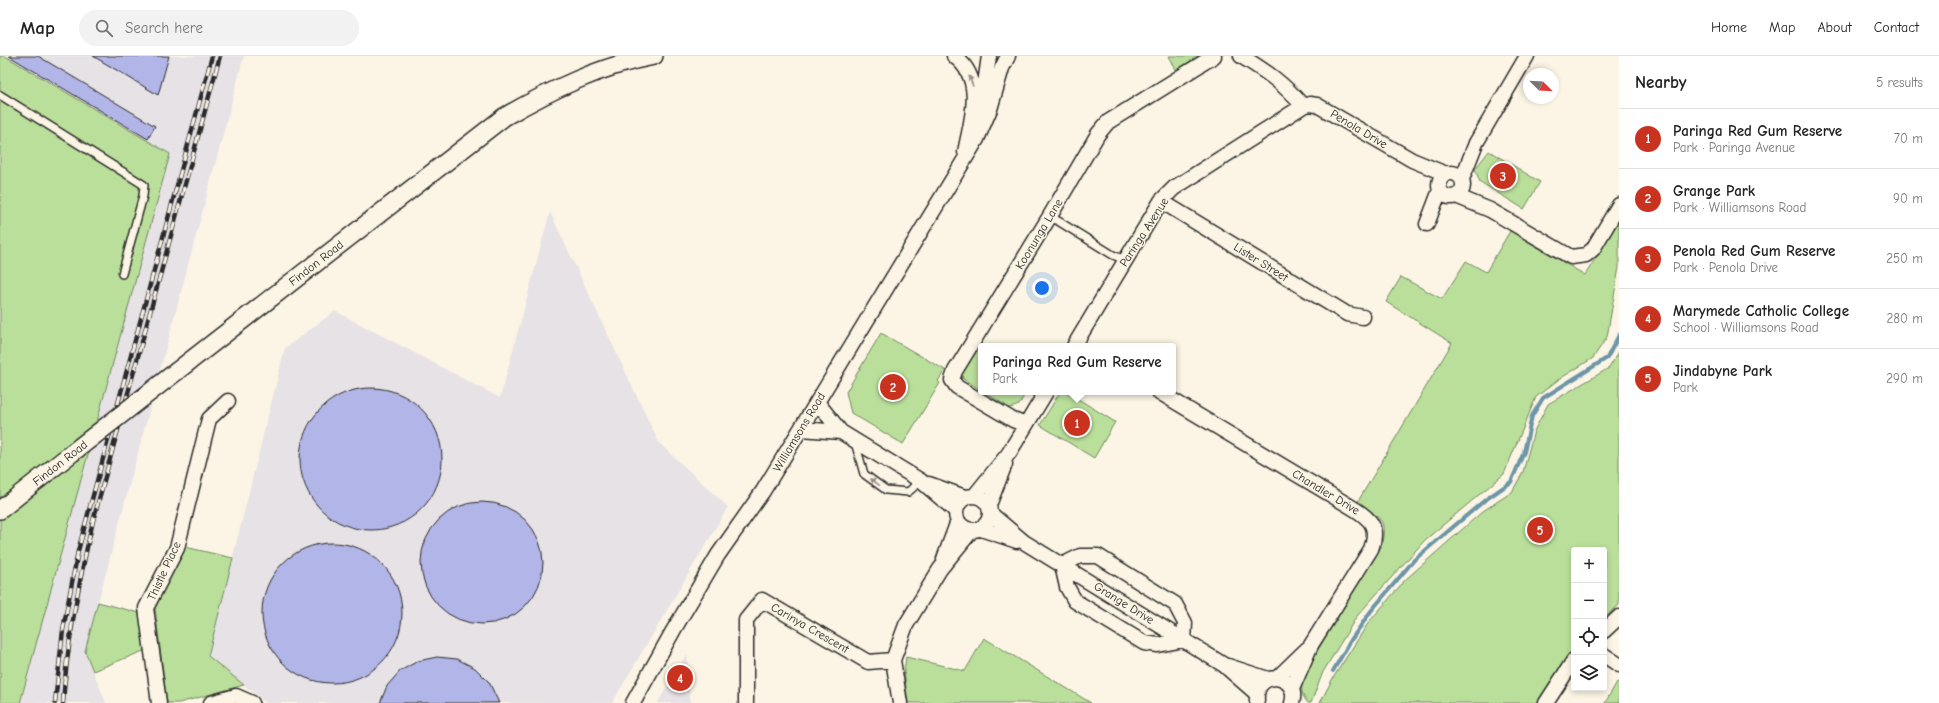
<!DOCTYPE html>
<meta charset="utf-8">
<style>
body{margin:0;font-family:"Comic Neue",sans-serif;background:#f2f2f2;color:#222}
.controls{position:absolute;right:12px;bottom:12px;display:grid;overflow:hidden;border-radius:4px;box-shadow:0 2px 6px #0003}
.controls button{width:36px;height:36px;display:grid;place-items:center;padding:0;border:0;border-bottom:1px solid #e0e0e0;background:#fff;color:#222;font:20px sans-serif}
.compass{position:absolute;left:1523px;top:12px;width:36px;height:36px;border-radius:50%;background:#fff;box-shadow:0 2px 6px #0003;rotate:114deg}
.you{position:absolute;left:1042px;top:232px;width:14px;height:14px;margin:-10px;border:3px solid #fff;border-radius:50%;background:#1a73e8;box-shadow:0 0 0 6px #1a73e833}
.badge{display:grid;place-items:center;width:26px;height:26px;border-radius:50%;background:#c8321e;color:#fff;font-size:13px;font-weight:700}
.pin{position:absolute;translate:-50% -50%;border:2px solid #fff;box-shadow:0 1px 4px #0006}
.popup{position:absolute;left:978px;top:287px;width:198px;height:52px;box-sizing:border-box;display:grid;place-content:center;border-radius:4px;background:#fff;filter:drop-shadow(0 1px 3px #0005);font-size:13px;white-space:nowrap;color:#767676}
.popup b{font-size:15px;color:#222}
.popup::after{content:'';position:absolute;left:50%;top:100%;margin-left:-8px;border:8px solid transparent;border-top-color:#fff}
.list{margin:0;padding:0;list-style:none}
h2{display:flex;justify-content:space-between;align-items:center;height:52px;margin:0;padding:0 16px;font-size:17px}
h2 small{font-size:13px;font-weight:400;color:#767676}
.list li{display:grid;grid-template-columns:26px 1fr auto;gap:12px;align-items:center;box-sizing:border-box;height:60px;padding:0 16px;border-top:1px solid #e0e0e0}
.list b{display:block;font-size:15px;white-space:nowrap}
.list p{margin:0;font-size:13px;white-space:nowrap;color:#767676}
.list em{font-size:13px;font-style:normal;color:#767676}
.icon{flex:none;width:22px;height:22px;fill:none;stroke:currentColor;stroke-width:2;stroke-linecap:round;stroke-linejoin:round}
.map{position:relative;flex:none;width:1619px;height:647px;overflow:hidden}
header{display:flex;align-items:center;gap:24px;box-sizing:border-box;height:56px;padding:0 20px;background:#fff;border-bottom:1px solid #e0e0e0}
header strong{font-size:19px}
nav{display:flex;gap:22px;margin-inline-start:auto;font-size:14px}
.search{width:280px;height:36px;background:#f2f2f2;display:flex;align-items:center;gap:10px;box-sizing:border-box;padding:0 14px;border-radius:22px;color:#767676;font-size:15px}
main{display:flex}
aside{flex:1;background:#fff}
.map>svg:first-child{display:block}
.built{fill:#e6e2e6}
.green{fill:#b9df9a;stroke:#728562}
.lines{fill:none;stroke-linecap:round;stroke-linejoin:round}
.stream{stroke:#6c95a7;stroke-width:4}
.building{fill:#b2b5e7;stroke:#2b2b2b}
.service-casing{stroke:#2b2b2b;stroke-width:10}
.minor-casing{stroke:#2b2b2b;stroke-width:17}
.tertiary-casing{stroke:#2b2b2b;stroke-width:20}
.service{stroke:#fcf5e5;stroke-width:7}
.minor{stroke:#fcf5e5;stroke-width:14}
.tertiary{stroke:#fcf5e5;stroke-width:17}
.rail-casing{stroke:#2b2b2b;stroke-width:4.5}
.rail{stroke:#fcf5e5;stroke-width:3;stroke-dasharray:9;stroke-linecap:butt}
.tertiary-bridge-casing{stroke:#2b2b2b;stroke-width:20;stroke-linecap:butt}
.tertiary-bridge{stroke:#fcf5e5;stroke-width:17}
.oneway{fill:#949088}
.labels{text-anchor:middle;stroke-width:3;stroke-linejoin:round;paint-order:stroke}
.street-label{font-size:12px;fill:#2b2b2b;stroke:#fcf5e5}
</style>
<header>
<strong>Map</strong>
<div class="search"><svg class="icon" aria-label="search" viewBox="0 0 24 24"><circle cx="10" cy="10" r="6"/><path d="M15 15l6 6"/></svg>Search here</div>
<nav><a>Home</a><a>Map</a><a>About</a><a>Contact</a></nav>
</header>
<main>
<div class="map">
<svg width="1619" height="647" viewBox="0 0 1619 647">
<rect width="100%" height="100%" fill="#fcf5e5"/>
<filter id="ink" filterUnits="userSpaceOnUse"><feTurbulence type="fractalNoise" baseFrequency=".025" numOctaves="2"/><feDisplacementMap in="SourceGraphic" scale="8" xChannelSelector="R" yChannelSelector="G"/><feConvolveMatrix kernelMatrix="1 2 1 2 8 2 1 2 1" color-interpolation-filters="sRGB"/></filter>
<g filter="url(#ink)">
<path class="built" d="M5,0H244L85,595L106,647H20L169,98Z
M550,156L659,387L728,451L612,647H266L208,600L285,292L335,255L500,342Z
M687,598L690,647H658V646Z"/>
<path class="green" d="M0,0H5L170,98L20,647H0Z
M1169,0H1199L1176,14Z
M1489,95L1540,126L1524,153L1480,126L1475,113Z
M1619,165V211L1607,281L1593,302L1558,324L1536,341L1504,418L1425,484L1357,560L1323,616L1311,647H1308C1298,636 1302,626 1306,613L1381,491C1388,461 1380,463 1357,447L1452,287L1386,246L1401,221L1442,243L1466,205L1486,216L1510,175L1585,219Z
M881,277L945,314L938,325L940,327L903,388L851,357L846,336Z
M977,288L981,290V334L963,323L961,315Z
M1619,296V549L1604,562V494H1574V592L1537,647H1320L1333,622L1369,566L1405,524L1483,455L1512,436L1523,416L1534,375L1548,348L1609,312Z
M984,336H1026L1019,349L1010,352Z
M1060,336H1067L1115,366L1094,402L1040,369Z
M185,491L233,502L208,600L244,629L179,647H167L155,552Z
M98,546L139,557L146,594L93,615L85,595Z
M984,582L1091,647H908L904,615L906,601L965,615Z
M1617,626L1619,627V647H1605Z"/>
<g class="lines">
<path class="stream" d="M1333,615L1351,584L1371,555L1414,504L1485,444L1511,426L1524,396L1532,360L1543,342L1607,302L1619,279"/>
</g>
<path class="building" d="M9,0H38L155,70L148,83Z
M93,0H169L158,39Z
M300 403a71 71 0 1 1 142 0a71 71 0 1 1-142 0Z
M421 507a61 61 0 1 1 122 0a61 61 0 1 1-122 0Z
M262 557a70 70 0 1 1 140 0a70 70 0 1 1-140 0Z
M437,601L457,603L475,612L489,626L499,647H380L387,630L400,615L418,605Z"/>
<g class="lines">
<defs>
<path id="service" d="M0,39L144,129L143,140L122,218
M1050,160L1113,199L1125,204
M855,386L864,418L886,434L908,436L921,425"/>
<path id="minor" d="M954,0C986,23 971,65 965,96
M1241,0C1267,16 1283,27 1303,50
M980,56L982,49L989,0
M1439 129a12 12 0 1 1 24 0a12 12 0 1 1-24 0Z
M1462,123L1476,87L1527,0
M1456,140L1490,154L1571,201L1586,199L1593,193L1619,149
M1161,145L1347,258L1363,261
M1427,168L1440,134
M1074,290L1161,145L1174,132L1303,50L1310,48L1317,49L1412,104L1446,118
M1159,336L1353,452C1371,463 1379,471 1371,493L1311,589L1292,633
M817,346L841,376L921,425L956,455
M1026,369L1013,364L957,331L952,324L955,315L1050,160L1098,78L1108,66L1214,0
M801,373L841,376
M929,428L965,441
M975,439L1009,397L1046,336
M956 457a17 17 0 1 1 34 0a17 17 0 1 1-34 0Z
M989,449L1005,408
M991,458L1024,486L1224,609L1256,637
M981,473L1017,485
M1080,500H1098L1175,548L1185,567L1184,584L1158,589L1144,587L1075,545L1067,531L1062,509Z
M944,503L958,465
M1604,575L1619,561
M1604,599L1619,609
M1228,610L1268,623
M1277,622L1307,593
M1257,645C1254,611 1301,618 1292,647
M159,647L146,552L177,492L209,363L228,345
M211,647L236,640L252,647
M633,647L673,575L718,499L763,435L977,83L990,53L1002,12L1008,0
M746,647V564L762,544L868,606L893,604
M900,647L893,604L906,569L940,513L972,474
M1546,647L1574,604"/>
<path id="tertiary" d="M177,315L504,61C551,34 600,10 654,0
M0,454L72,397"/>
</defs>
<use href="#service" class="service-casing"/>
<use href="#minor" class="minor-casing"/>
<use href="#tertiary" class="tertiary-casing"/>
<use href="#service" class="service"/>
<use href="#minor" class="minor"/>
<use href="#tertiary" class="tertiary"/>
<defs>
<path id="rail" d="M55,647L63,574L78,495L212,0
M63,647C67,585 79,525 93,465L220,0"/>
</defs>
<use href="#rail" class="rail-casing"/>
<use href="#rail" class="rail"/>
<defs>
<path id="tertiary-bridge" d="M72,397L177,315"/>
</defs>
<use href="#tertiary-bridge" class="tertiary-bridge-casing"/>
<use href="#tertiary-bridge" class="tertiary-bridge"/>
</g>
<defs><path id="oneway-solid" d="M-6-.8H1V-3.2L6.5 0L1 3.2V.8H-6Z"/></defs>
<g class="oneway">
<use href="#oneway-solid" transform="translate(971 25) rotate(-110)"/>
<use href="#oneway-solid" transform="translate(875 426) rotate(-144)"/>
</g>
</g>
<g class="labels">
<g class="street-label">
<text transform="translate(1359 73) rotate(31)" y="4">Penola Drive</text>
<text transform="translate(1144 176) rotate(-57)" y="4">Paringa Avenue</text>
<text transform="translate(1039 178) rotate(-59)" y="4">Koonunga Lane</text>
<text transform="translate(1261 206) rotate(32)" y="4">Lister Street</text>
<text transform="translate(316 207) rotate(-38)" y="4">Findon Road</text>
<text transform="translate(799 376) rotate(-59)" y="4">Williamsons Road</text>
<text transform="translate(60 407) rotate(-38)" y="4">Findon Road</text>
<text transform="translate(1326 436) rotate(31)" y="4">Chandler Drive</text>
<text transform="translate(164 515) rotate(-65)" y="4">Thistle Place</text>
<text transform="translate(1124 547) rotate(32)" y="4">Grange Drive</text>
<text transform="translate(810 572) rotate(30)" y="4">Carinya Crescent</text>
</g>
</g>
</svg>
<div class="controls">
<button>+</button>
<button>−</button>
<button><svg class="icon" aria-label="locate" viewBox="0 0 24 24"><circle cx="12" cy="12" r="6"/><path d="M12 2v4M12 18v4M2 12h4M18 12h4"/></svg></button>
<button><svg class="icon" aria-label="layers" viewBox="0 0 24 24"><path d="M12 4l9 5-9 5-9-5zM3 14l9 5 9-5"/></svg></button>
</div>
<svg class="compass" viewBox="-18 -18 36 36"><path d="M0-13l5 13h-10z" fill="#e53935"/><path d="M0 13l5-13h-10z" fill="#767676"/></svg>
<div class="you"></div>
<div class="pin badge" style="left:1077px;top:367px">1</div>
<div class="popup"><b>Paringa Red Gum Reserve</b>Park</div>
<div class="pin badge" style="left:893px;top:331px">2</div>
<div class="pin badge" style="left:1503px;top:120px">3</div>
<div class="pin badge" style="left:680px;top:622px">4</div>
<div class="pin badge" style="left:1540px;top:474px">5</div>
</div>
<aside>
<h2>Nearby<small>5 results</small></h2>
<ul class="list">
<li><span class="badge">1</span><div><b>Paringa Red Gum Reserve</b><p>Park · Paringa Avenue</p></div><em>70 m</em></li>
<li><span class="badge">2</span><div><b>Grange Park</b><p>Park · Williamsons Road</p></div><em>90 m</em></li>
<li><span class="badge">3</span><div><b>Penola Red Gum Reserve</b><p>Park · Penola Drive</p></div><em>250 m</em></li>
<li><span class="badge">4</span><div><b>Marymede Catholic College</b><p>School · Williamsons Road</p></div><em>280 m</em></li>
<li><span class="badge">5</span><div><b>Jindabyne Park</b><p>Park</p></div><em>290 m</em></li>
</ul>
</aside>
</main>
